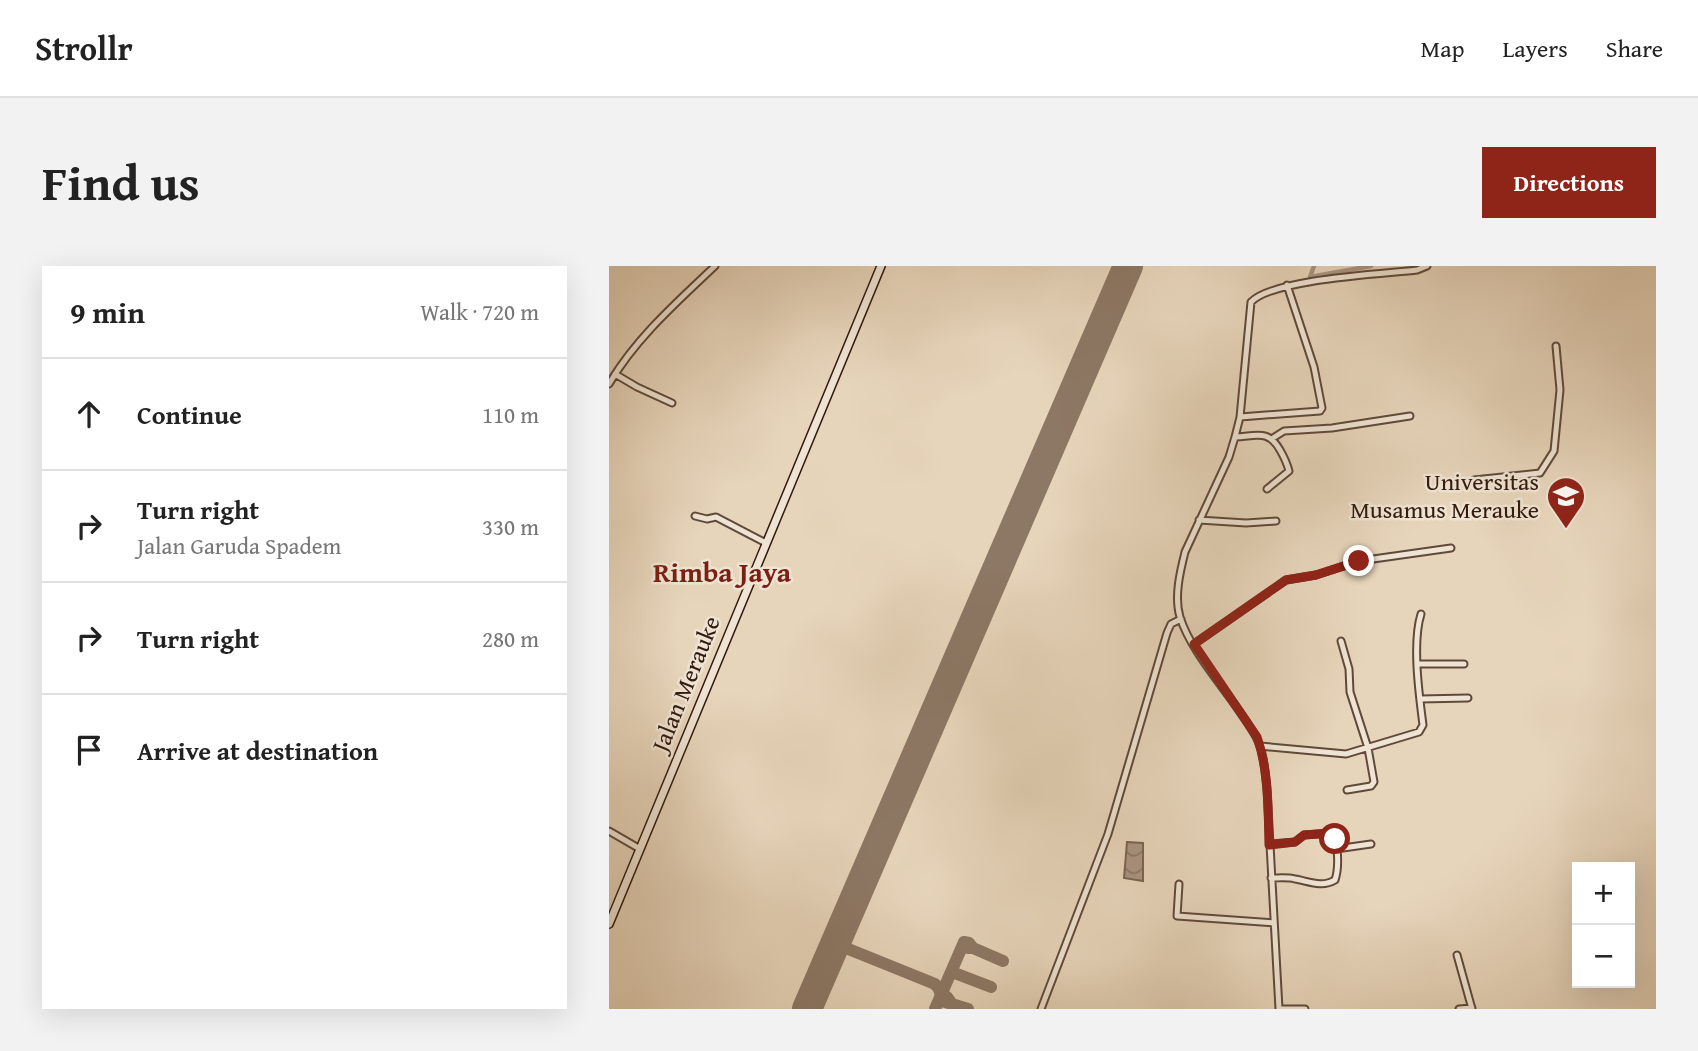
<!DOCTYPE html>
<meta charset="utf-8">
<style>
body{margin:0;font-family:"Gentium Book Plus",serif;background:#f2f2f2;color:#222}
.controls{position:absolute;right:21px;bottom:21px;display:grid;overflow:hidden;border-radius:0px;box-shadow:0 7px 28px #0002}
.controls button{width:63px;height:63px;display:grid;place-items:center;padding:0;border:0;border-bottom:2px solid #e0e0e0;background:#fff;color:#222;font:35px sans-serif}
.stop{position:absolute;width:21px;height:21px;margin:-16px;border:5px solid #8f2418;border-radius:50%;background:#fff}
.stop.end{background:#8f2418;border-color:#fff;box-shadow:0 2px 7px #0008}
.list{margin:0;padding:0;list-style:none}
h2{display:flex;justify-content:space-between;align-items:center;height:91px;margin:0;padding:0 28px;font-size:30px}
h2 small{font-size:23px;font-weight:400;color:#767676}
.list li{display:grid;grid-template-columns:46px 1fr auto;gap:21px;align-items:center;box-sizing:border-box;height:112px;padding:0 28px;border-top:2px solid #e0e0e0}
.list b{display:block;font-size:26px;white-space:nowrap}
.list p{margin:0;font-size:23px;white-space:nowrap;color:#767676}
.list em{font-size:23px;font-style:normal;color:#767676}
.icon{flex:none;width:38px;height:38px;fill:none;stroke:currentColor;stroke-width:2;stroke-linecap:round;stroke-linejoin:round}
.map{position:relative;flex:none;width:1047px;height:743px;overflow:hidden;border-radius:0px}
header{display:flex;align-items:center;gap:42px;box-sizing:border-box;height:98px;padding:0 35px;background:#fff;border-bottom:2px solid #e0e0e0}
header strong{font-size:33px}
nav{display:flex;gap:38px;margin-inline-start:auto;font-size:24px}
.intro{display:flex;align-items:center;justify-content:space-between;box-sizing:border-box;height:168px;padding:0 42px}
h1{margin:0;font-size:49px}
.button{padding:18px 32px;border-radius:0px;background:#8f2418;color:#fff;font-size:24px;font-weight:700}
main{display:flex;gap:42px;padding:0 42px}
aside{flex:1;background:#fff;border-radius:0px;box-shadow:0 7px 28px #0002}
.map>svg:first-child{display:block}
.water{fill:url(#water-waves);stroke:#7a6453;stroke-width:2}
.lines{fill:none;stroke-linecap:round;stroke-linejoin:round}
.canal{stroke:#aa9581;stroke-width:4.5}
.taxiway{stroke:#8d7865;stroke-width:12}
.runway{stroke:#8d7865;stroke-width:30}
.street-casing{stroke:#60493a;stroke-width:9}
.secondary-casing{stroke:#331a0f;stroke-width:10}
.street{stroke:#efe4d3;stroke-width:5}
.secondary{stroke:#efe4d3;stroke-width:7}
.route{stroke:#8f2418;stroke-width:9}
.labels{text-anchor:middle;stroke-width:5;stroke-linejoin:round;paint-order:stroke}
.poi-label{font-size:24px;fill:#331a0f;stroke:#efe4d3;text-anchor:end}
.street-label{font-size:24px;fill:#331a0f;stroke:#efe4d3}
.quarter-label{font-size:28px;font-weight:bold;fill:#7a1f14;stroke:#efe4d3}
</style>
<header>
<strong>Strollr</strong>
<nav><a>Map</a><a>Layers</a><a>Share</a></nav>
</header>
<div class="intro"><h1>Find us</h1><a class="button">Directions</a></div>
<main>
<aside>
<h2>9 min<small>Walk · 720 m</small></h2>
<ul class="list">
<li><svg class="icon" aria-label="ahead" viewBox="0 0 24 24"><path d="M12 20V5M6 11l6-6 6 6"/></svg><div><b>Continue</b></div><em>110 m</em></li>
<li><svg class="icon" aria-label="right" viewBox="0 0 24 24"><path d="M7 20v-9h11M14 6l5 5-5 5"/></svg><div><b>Turn right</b><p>Jalan Garuda Spadem</p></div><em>330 m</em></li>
<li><svg class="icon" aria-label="right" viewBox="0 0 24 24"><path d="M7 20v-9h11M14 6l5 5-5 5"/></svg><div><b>Turn right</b></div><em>280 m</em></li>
<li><svg class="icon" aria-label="arrive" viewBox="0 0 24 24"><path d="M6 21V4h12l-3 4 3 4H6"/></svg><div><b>Arrive at destination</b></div></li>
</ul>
</aside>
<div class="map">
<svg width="1047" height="743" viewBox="0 0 1047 743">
<defs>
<pattern id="water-waves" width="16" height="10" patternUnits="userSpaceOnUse" patternTransform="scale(1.75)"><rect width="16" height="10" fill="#aa9581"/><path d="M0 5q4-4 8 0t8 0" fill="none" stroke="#8b7968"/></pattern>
</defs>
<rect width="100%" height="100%" fill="#e7d5bb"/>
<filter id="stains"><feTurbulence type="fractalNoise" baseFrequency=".00286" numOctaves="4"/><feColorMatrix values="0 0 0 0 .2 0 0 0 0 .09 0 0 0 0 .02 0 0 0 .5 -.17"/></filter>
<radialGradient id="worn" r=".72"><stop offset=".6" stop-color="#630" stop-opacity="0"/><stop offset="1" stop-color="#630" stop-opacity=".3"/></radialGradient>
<path class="water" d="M518,576L534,577V615L515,612Z"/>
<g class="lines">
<path class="canal" d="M705,0L701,11L762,0"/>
<path class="taxiway" d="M227,678L326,718L330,723L332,730L338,731L341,735
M359,682H364L394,695
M343,706L382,721
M333,735L359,743
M326,743L355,676L360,677L364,682"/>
<path class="runway" d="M198,743L519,0"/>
<defs>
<path id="street" d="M6,108L28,121L63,137
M0,118C27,72 68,36 106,0
M631,151L711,145L713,142L705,101L678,19
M626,171C648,170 659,163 671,184C675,191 678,197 680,205L658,223
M664,172L675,165L723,162L801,150
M865,214L931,207L945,185L951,124L947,80
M86,250L98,253L107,251L157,277
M590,254L637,257L667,255
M732,375L740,403L741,426L759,482L765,516L762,520L738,524
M585,378L677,314L707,309L750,295L842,282
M808,398H855
M811,433L859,432
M651,480L737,488L810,466L814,459C810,428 803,377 812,348
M0,565L31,583
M661,578L686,576L695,569L722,567C730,577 730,602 726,614C713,622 699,615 686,613C679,611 670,612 662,612
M727,583L762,578
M570,618L568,650L665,657
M848,689L863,743
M432,743L499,568L558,367L562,358L572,353
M670,743L658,524C656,506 655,486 647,471C627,434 583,390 571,351C565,331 571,306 576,286L620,191L626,171L631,151L642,36C664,13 772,8 808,4L818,0
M670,743H696
M850,743L863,742"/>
<path id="secondary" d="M0,658L272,0"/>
</defs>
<use href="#street" class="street-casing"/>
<use href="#secondary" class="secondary-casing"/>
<use href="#street" class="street"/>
<use href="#secondary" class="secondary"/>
</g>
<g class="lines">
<path class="route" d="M726,573L722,567L695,569L686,576L660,579C659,543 660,505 648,471L585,378L677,314L707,309L750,295"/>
</g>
<defs>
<symbol id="university-pin" viewBox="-11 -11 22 30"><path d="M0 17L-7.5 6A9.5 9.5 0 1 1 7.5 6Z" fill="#8f2418" stroke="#efe4d3"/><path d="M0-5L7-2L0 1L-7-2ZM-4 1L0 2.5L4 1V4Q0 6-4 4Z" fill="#fff"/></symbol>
</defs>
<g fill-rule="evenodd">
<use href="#university-pin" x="935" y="208" width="44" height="60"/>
</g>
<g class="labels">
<g class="poi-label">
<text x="930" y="224">Universitas<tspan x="930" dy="28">Musamus Merauke</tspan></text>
</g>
<g class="street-label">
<text transform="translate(77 418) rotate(-68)" y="8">Jalan Merauke</text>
</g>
<g class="quarter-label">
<text x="113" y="316">Rimba Jaya</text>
</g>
</g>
<rect width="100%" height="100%" filter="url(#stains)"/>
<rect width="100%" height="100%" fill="url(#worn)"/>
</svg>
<div class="controls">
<button>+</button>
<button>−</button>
</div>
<div class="stop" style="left:726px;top:573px"></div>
<div class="stop end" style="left:750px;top:295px"></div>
</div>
</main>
